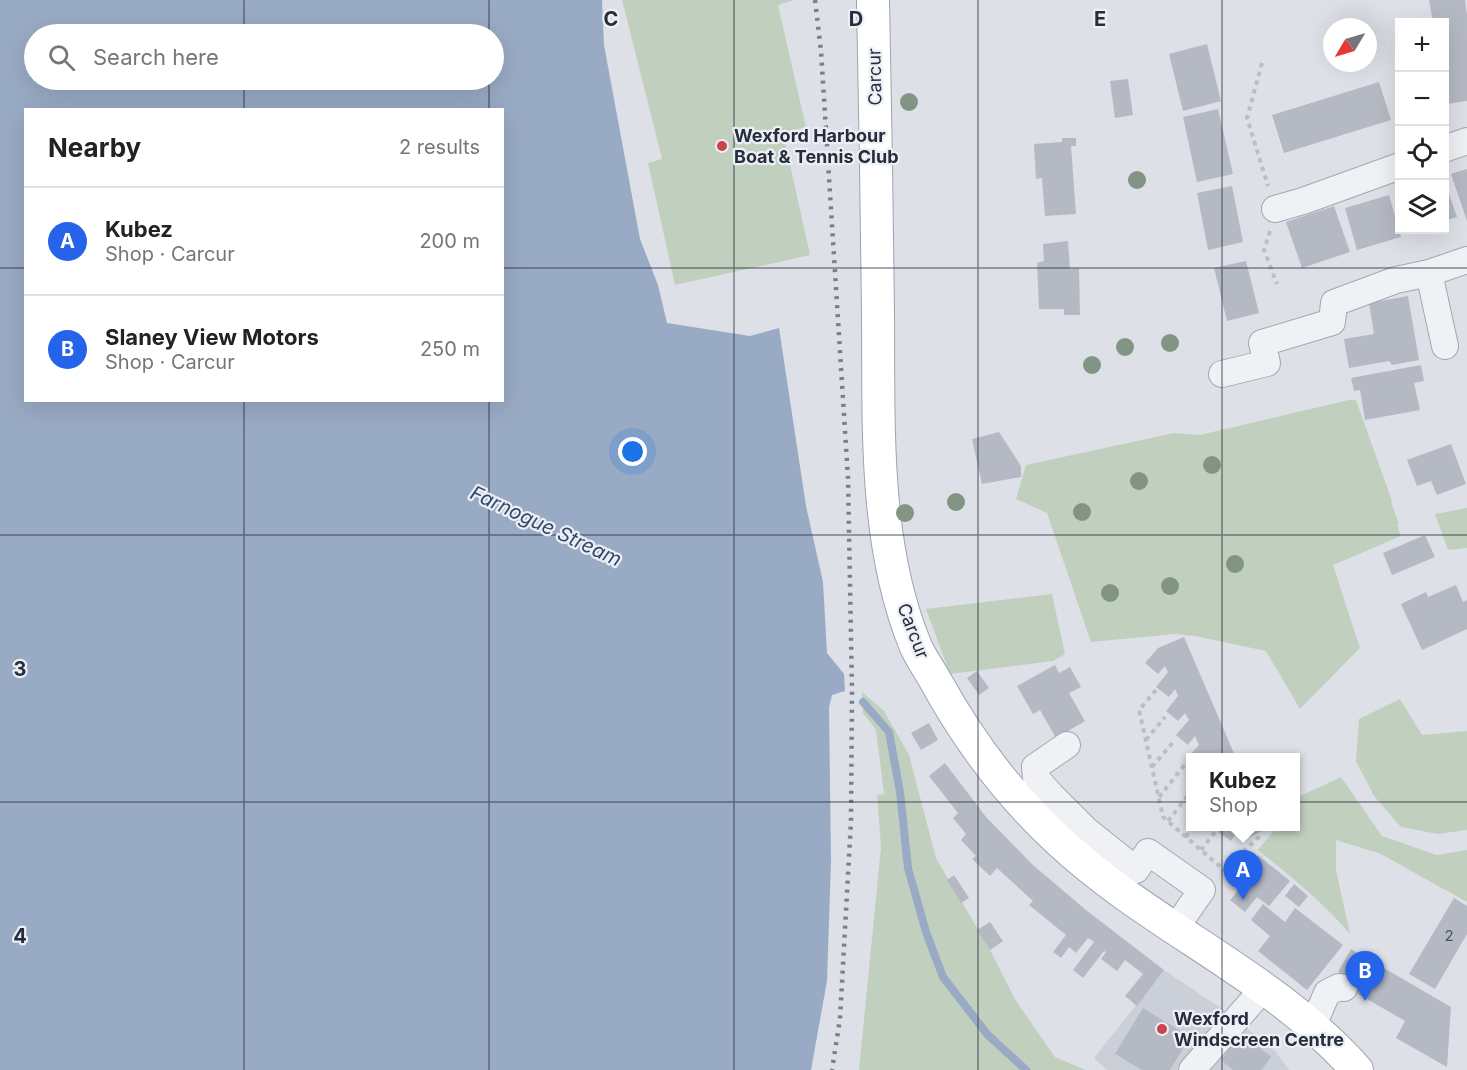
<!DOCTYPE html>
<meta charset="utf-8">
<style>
body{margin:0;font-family:Inter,sans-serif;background:#f2f2f2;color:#222}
.controls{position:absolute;right:18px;top:18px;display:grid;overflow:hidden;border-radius:0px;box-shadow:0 6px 24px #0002}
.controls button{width:54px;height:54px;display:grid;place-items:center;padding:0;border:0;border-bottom:2px solid #e0e0e0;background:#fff;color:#222;font:30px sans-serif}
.compass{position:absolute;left:1323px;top:18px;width:54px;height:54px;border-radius:50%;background:#fff;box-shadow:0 6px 24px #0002;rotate:232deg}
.you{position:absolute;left:633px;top:452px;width:21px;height:21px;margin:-15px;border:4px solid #fff;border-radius:50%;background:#1a73e8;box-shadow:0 0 0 9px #1a73e833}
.badge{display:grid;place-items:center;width:39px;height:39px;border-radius:50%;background:#2563eb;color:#fff;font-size:20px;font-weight:700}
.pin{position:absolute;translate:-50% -50px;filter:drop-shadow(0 2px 3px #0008)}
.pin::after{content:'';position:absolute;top:32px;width:21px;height:18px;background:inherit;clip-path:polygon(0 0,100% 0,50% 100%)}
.popup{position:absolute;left:1186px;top:753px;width:114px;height:78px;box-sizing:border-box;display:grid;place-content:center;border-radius:0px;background:#fff;filter:drop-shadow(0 2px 4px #0005);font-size:20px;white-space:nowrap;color:#767676}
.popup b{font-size:22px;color:#222}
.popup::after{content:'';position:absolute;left:50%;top:100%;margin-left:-12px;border:12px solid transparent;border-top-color:#fff}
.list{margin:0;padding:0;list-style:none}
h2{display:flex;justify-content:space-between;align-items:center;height:78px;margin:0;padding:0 24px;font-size:26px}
h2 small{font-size:20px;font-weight:400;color:#767676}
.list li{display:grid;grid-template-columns:39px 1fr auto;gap:18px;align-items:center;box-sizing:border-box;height:108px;padding:0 24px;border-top:2px solid #e0e0e0}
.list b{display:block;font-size:22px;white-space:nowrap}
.list p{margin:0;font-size:20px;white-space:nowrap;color:#767676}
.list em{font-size:20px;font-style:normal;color:#767676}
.icon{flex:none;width:33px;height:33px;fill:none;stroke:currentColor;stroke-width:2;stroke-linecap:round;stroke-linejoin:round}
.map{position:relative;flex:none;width:1467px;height:1070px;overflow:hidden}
.search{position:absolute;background:#fff;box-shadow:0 6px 24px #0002;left:24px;top:24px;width:480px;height:66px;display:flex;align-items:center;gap:15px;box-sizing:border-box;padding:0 21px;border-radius:33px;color:#767676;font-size:22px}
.panel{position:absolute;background:#fff;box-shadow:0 6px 24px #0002;left:24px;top:108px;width:480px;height:294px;border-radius:0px}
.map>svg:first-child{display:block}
.built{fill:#cbcfd8}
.green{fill:#c1d0be}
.water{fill:#99aac5;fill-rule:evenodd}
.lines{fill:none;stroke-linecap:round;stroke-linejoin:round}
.stream{stroke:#99aac5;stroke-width:8}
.building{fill:#b5b9c3}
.minor-casing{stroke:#a3a7b0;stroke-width:28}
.major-casing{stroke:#9da3b1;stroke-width:34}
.path{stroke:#bcbec5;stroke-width:4;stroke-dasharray:4.5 4.5;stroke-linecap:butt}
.minor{stroke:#f0f1f5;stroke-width:26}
.major{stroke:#fff;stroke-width:32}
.rail{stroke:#777e8f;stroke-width:4.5;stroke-dasharray:3 6;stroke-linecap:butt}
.tree{fill:#829585}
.grid{fill:none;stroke:#272d3c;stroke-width:1.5;stroke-opacity:0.55}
.poi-dot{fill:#c8454d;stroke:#eceff4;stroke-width:2}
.labels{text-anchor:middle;stroke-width:4.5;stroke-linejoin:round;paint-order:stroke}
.number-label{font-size:15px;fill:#4a505e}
.street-label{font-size:18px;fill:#272d3c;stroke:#eceff4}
.poi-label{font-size:18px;font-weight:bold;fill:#272d3c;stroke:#eceff4;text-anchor:start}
.water-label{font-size:20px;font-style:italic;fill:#33486e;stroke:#eceff4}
.grid-label{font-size:20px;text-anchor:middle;font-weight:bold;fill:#272d3c;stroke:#eceff4;stroke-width:4.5;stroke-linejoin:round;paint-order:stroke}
</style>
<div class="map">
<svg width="1467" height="1070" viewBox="0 0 1467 1070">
<rect width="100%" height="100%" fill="#dde0e6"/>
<path class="built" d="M1164,970L1228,1013L1276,1052L1289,1070H1107L1094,1058Z"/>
<path class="green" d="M622,0H794L778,5L806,127L783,133L810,255L675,285L648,163L662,159Z
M1349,400H1356L1392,501L1391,502L1399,524L1397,525L1401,536L1333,565L1360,648L1300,709L1266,651L1195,636L1175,634L1091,642L1047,513L1016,499L1026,465L1174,433L1200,435Z
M1467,508V548L1448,550L1435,514Z
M1052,594L1065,654L1053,661L950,674L926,609Z
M862,692L884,711L909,755L936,858L990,950L1016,1001L1055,1057L1086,1070H859L881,847L877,795L884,794L876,730L863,713Z
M1400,699L1422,735L1467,731V830L1438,834L1401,827L1374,796L1356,761L1359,719Z
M1341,777L1382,836L1437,855L1467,850V902L1381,854L1336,840V870L1350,934C1323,902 1290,876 1258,850L1277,827L1296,826V798Z"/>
<path class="water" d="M0,0H602L604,45L640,239L658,285L667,323L750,336L779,328L806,506L823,582L827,653L844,674L845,691L832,695L829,707L831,860L827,981L811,1070H0ZM34,34H494V80H34ZM26,110H502V400H26Z"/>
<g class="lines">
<path class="stream" d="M863,702L889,732L900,792L908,868L926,932L943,977L987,1034L1026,1070"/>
</g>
<path class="building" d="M1429,0H1465L1467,15V101L1446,104L1444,22H1433Z
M1207,44L1221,101L1183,111L1169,54Z
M1128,79L1133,115L1115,118L1110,81Z
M1379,82L1391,120L1284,153L1272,115Z
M1218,109L1233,174L1197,182L1183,117Z
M1062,138H1076V146H1071L1076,214L1045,216L1042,178L1036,179L1034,144L1062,142Z
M1467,169V221L1451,174Z
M1444,180L1457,217L1444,221Z
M1232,186L1243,242L1208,250L1197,193Z
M1389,195L1401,237L1357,250L1345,208Z
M1334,206L1350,252L1302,268L1286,222Z
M1068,241L1070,269L1079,268L1080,315H1064V309H1039L1037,263L1044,261L1043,244Z
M1246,261L1259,313L1227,321L1214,268Z
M1408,296L1419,360L1392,365L1389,361L1349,368L1344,339L1374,334L1369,303Z
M1421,365L1424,381L1414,383L1420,410L1365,420L1360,390L1354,391L1351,378Z
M999,432L1021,466V477L982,484L972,439Z
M1451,444L1466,484L1437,495L1431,481L1417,486L1407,460Z
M1425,535L1435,557L1392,575L1383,553Z
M1456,585L1463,602L1467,600V629L1422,650L1401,604L1426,592L1428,597Z
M1184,637L1215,709L1236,758H1190V761L1187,758L1199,745L1195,736L1188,745L1176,735L1189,720L1185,713L1178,721L1166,711L1178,696L1175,689L1169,697L1156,687L1168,672L1165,666L1158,674L1145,663L1158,648Z
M1055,665L1059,673L1070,667L1081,687L1069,693L1085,721L1056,738L1040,710L1033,714L1017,686Z
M977,671L989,688L979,695L967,678Z
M929,723L938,740L921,750L911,733Z
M945,763L986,817L1033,865L1086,910L1164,970L1137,1006L1125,996L1143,974L1125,960L1117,971L1101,959L1106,952L1104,951L1083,978L1073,970L1094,942L1088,938L1076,953L1069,947L1061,958L1053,952L1066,935L1029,905L1033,901L997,868L990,876L972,859L976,856L961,840L966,834L953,818L958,813L929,776Z
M1222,826H1266L1267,829L1240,841L1236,833L1231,841L1218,832Z
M1258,855L1290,881L1269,906L1257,897L1245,912L1230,900L1242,886L1237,882Z
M954,875L969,898L961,903L947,880Z
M1294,884L1308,896L1299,907L1285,896Z
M1454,898L1467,906V934L1435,989L1409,974Z
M1263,904L1285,922L1295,908L1343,945L1307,990L1258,951L1270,936L1251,920Z
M990,922L1003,941L990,950L977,930Z
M1351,949L1451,1007L1447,1067L1396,1038L1405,1021L1346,987L1351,980L1338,972Z
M1143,1008L1190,1037L1170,1070H1142L1115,1054Z
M1242,1033L1271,1057L1261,1070H1233L1221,1060Z"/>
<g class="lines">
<defs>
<path id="minor" d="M1444,149L1467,141
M1275,209L1303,201L1400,166
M1445,346L1429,273L1467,260
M1222,374L1267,363L1262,343L1332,322L1334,303L1396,280L1429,273
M1067,745L1035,767L1036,778L1052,796L1086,830L1136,870L1148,852L1202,890L1174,930
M1310,1024L1318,1014L1327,993L1339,987L1344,988
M1192,1070L1263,989"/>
<path id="major" d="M873,0C875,104 877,209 878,313C879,422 873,544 916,647C921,658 929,669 935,680C968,740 1009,795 1059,841C1151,927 1274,976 1357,1070"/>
</defs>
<use href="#minor" class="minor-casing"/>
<use href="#major" class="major-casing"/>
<path class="path" d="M1262,63L1247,118L1268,186
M1270,231L1264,250L1277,284
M1156,690L1139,710L1163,817L1224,870L1261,835
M1146,740L1165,717
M1152,767L1175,740
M1159,797L1186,763
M1168,821L1190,793
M1186,837L1193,826
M1201,850L1216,831"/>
<use href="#minor" class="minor"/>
<use href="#major" class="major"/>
<path class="rail" d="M815,0L821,51L848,478L852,690L851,821L840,1019L832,1070"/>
</g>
<g class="tree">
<circle cx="909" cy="102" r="9"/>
<circle cx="1137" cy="180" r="9"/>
<circle cx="1170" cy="343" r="9"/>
<circle cx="1125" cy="347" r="9"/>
<circle cx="1092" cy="365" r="9"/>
<circle cx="1212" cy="465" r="9"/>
<circle cx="1139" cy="481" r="9"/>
<circle cx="956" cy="502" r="9"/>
<circle cx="1082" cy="512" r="9"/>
<circle cx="905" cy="513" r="9"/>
<circle cx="1235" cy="564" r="9"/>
<circle cx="1170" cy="586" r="9"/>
<circle cx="1110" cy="593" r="9"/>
</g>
<path class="grid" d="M244,0V34M489,0V34M734,0V1070M978,0V1070M1222,0V1070M244,80V110M489,80V110M0,268H26M502,268H1467M244,400V1070M489,400V1070M0,535H1467M0,802H1467"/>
<g class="poi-dot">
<circle cx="722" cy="146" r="6"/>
<circle cx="1162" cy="1029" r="6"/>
</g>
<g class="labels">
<g class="number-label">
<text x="1449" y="941">2</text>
</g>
<g class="street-label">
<text transform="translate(875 77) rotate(-91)" y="6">Carcur</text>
<text transform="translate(913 631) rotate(69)" y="6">Carcur</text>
</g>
<g class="poi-label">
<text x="734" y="142">Wexford Harbour<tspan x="734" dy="21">Boat &amp; Tennis Club</tspan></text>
<text x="1174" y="1025">Wexford<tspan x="1174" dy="21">Windscreen Centre</tspan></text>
</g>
<g class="water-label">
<text transform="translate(546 526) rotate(25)" y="7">Farnogue Stream</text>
</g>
</g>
<g class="grid-label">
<text x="611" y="26">C</text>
<text x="856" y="26">D</text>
<text x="1100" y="26">E</text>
<text x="20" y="676">3</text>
<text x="20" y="943">4</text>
</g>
</svg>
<div class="controls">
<button>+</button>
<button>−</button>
<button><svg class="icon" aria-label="locate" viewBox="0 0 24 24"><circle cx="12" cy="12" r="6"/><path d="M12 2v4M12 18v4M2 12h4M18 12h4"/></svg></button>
<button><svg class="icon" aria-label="layers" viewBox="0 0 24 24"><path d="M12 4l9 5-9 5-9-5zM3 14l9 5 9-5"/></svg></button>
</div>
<svg class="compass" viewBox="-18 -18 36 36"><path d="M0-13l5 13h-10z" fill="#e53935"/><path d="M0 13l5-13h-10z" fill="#767676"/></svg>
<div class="you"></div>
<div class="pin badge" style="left:1243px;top:900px">A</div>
<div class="popup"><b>Kubez</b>Shop</div>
<div class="pin badge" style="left:1365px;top:1001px">B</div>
<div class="search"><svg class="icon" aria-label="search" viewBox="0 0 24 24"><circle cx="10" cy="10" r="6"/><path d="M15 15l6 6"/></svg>Search here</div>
<section class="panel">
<h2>Nearby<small>2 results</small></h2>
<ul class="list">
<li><span class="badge">A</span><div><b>Kubez</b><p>Shop · Carcur</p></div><em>200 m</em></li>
<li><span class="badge">B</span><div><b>Slaney View Motors</b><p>Shop · Carcur</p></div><em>250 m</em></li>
</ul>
</section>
</div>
